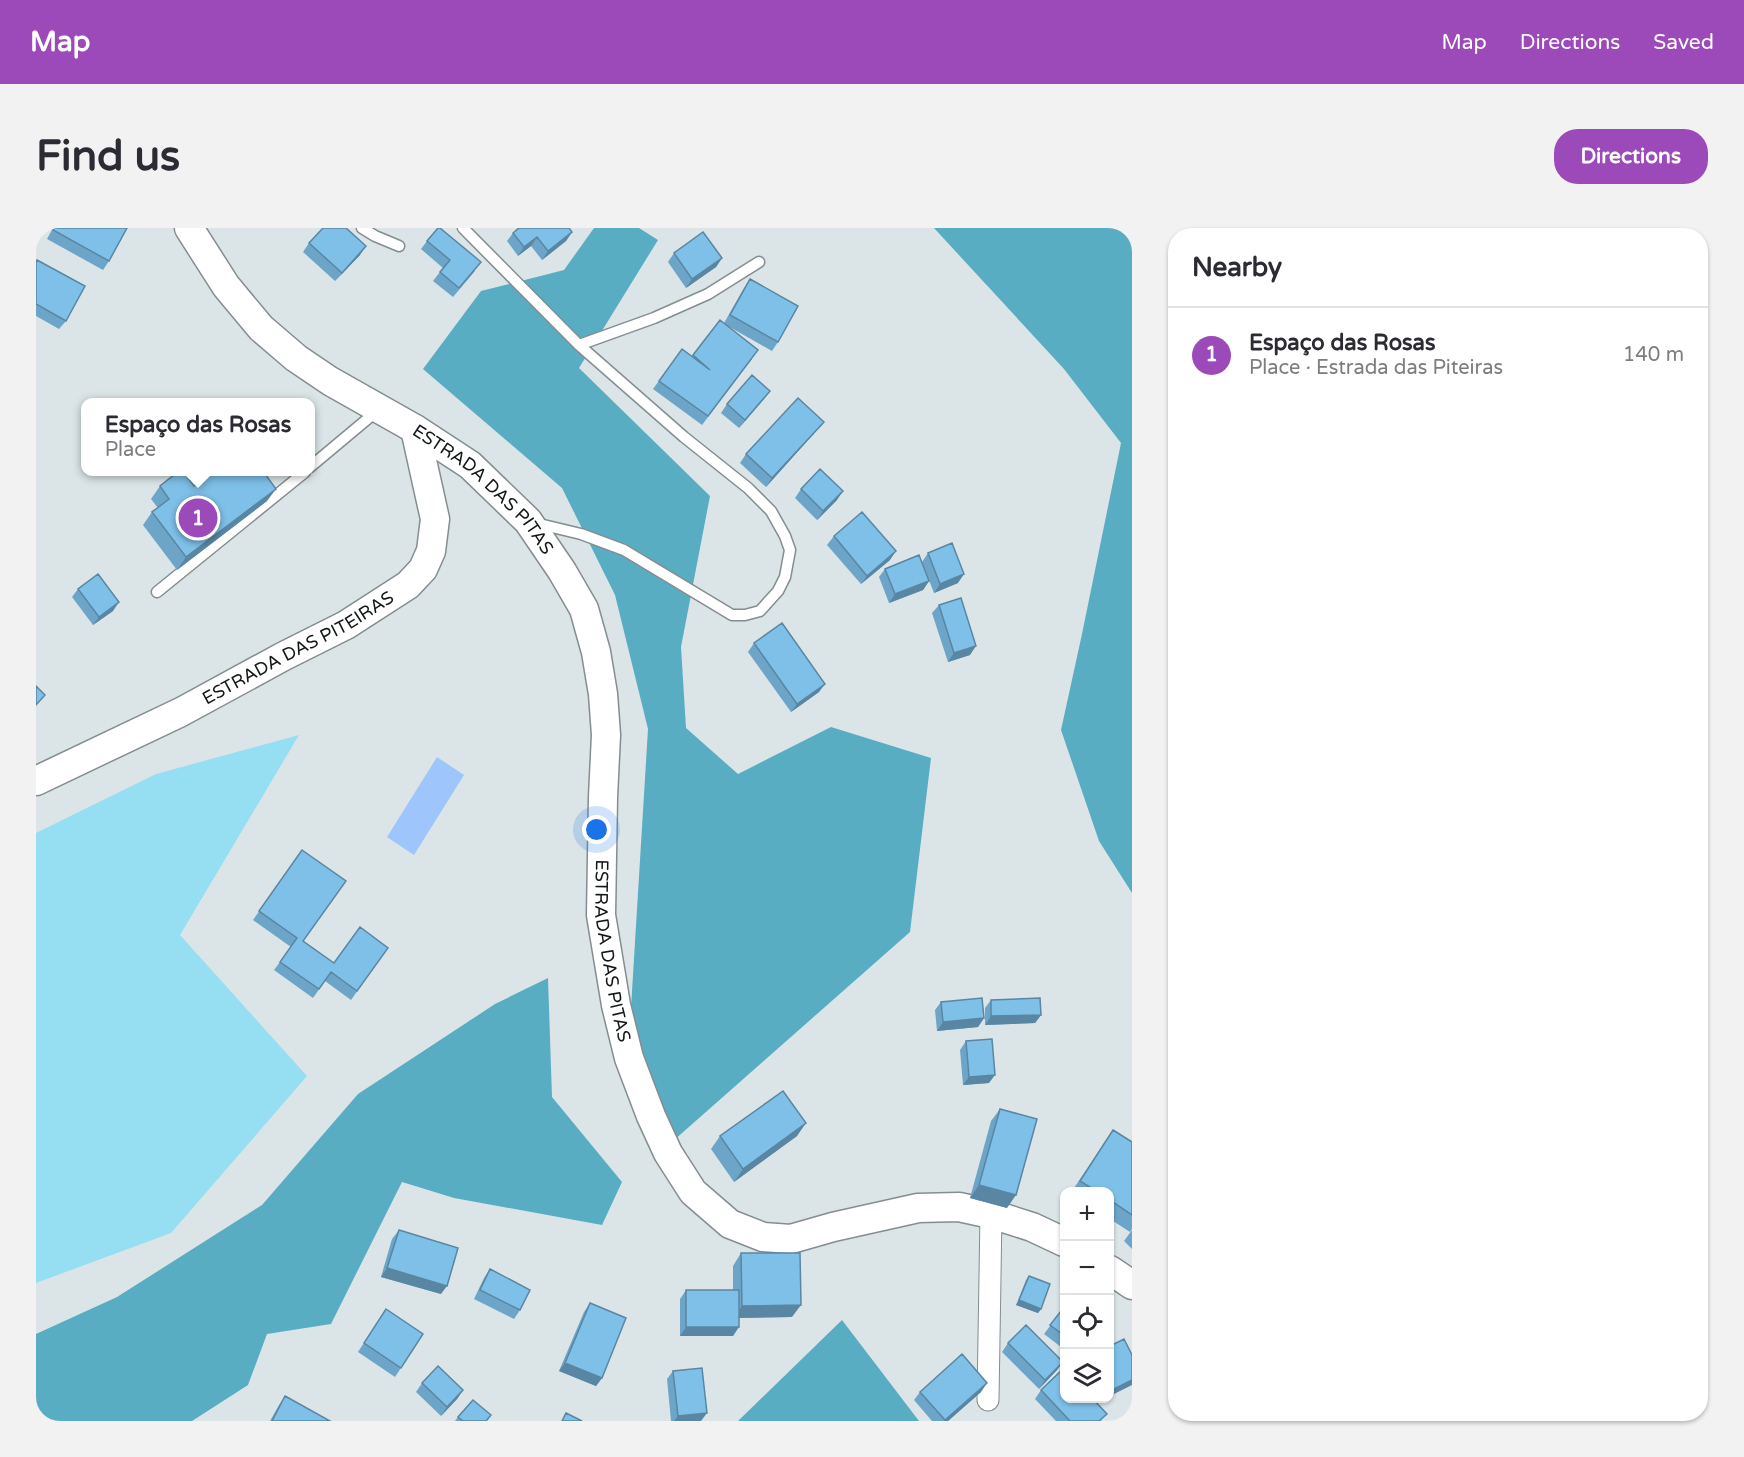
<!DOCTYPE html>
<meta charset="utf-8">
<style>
body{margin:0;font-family:"Varela Round",sans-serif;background:#f2f2f3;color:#2b2b33}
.controls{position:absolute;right:18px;bottom:18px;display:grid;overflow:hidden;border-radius:12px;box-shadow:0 2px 4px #0004}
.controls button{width:54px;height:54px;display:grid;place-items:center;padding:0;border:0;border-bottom:2px solid #e1e1e2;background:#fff;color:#2b2b33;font:30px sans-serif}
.you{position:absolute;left:561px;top:602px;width:21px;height:21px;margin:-15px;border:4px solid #fff;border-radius:50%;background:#1a73e8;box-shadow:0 0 0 9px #1a73e833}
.badge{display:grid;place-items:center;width:39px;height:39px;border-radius:50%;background:#9c4ab9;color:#fff;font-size:20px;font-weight:700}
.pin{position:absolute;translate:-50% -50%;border:3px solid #fff;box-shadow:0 2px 6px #0006}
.popup{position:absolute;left:45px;top:170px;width:234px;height:78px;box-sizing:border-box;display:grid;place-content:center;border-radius:12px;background:#fff;filter:drop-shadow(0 2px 4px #0005);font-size:20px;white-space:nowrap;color:#7c7c81}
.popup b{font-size:22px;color:#2b2b33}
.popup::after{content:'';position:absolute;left:50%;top:100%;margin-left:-12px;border:12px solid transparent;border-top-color:#fff}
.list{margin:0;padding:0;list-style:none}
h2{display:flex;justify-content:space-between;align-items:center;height:78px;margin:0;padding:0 24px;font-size:26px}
h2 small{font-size:20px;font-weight:400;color:#7c7c81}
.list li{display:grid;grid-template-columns:39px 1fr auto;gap:18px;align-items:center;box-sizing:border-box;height:96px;padding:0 24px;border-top:2px solid #e1e1e2}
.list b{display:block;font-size:22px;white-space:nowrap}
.list p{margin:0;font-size:20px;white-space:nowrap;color:#7c7c81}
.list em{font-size:20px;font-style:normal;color:#7c7c81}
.icon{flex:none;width:33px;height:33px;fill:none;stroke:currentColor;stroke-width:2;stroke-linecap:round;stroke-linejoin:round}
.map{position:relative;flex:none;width:1096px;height:1193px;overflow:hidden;border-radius:24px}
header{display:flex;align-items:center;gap:36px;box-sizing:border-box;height:84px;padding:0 30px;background:#9c4ab9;color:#fff}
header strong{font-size:28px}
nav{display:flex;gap:33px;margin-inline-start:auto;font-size:21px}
.intro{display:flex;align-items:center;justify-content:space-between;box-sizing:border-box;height:144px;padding:0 36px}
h1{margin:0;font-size:42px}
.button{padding:15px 27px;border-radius:24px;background:#9c4ab9;color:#fff;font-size:21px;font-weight:700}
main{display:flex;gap:36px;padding:0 36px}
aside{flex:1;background:#fff;border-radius:24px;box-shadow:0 2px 4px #0004}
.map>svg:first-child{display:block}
.green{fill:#96def1}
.forest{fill:#59adc3}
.water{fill:#9fc6fc}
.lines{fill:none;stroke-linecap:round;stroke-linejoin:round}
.lane-casing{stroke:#848d8f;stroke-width:13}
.street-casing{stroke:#848d8f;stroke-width:23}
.secondary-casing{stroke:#848d8f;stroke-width:31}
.lane{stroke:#fff;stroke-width:10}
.street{stroke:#fff;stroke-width:21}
.secondary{stroke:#fff;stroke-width:28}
.wall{fill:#6da5c8}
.shaded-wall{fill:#5986a2}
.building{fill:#7fc0e8;stroke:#5986a2;stroke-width:1.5}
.labels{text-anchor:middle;stroke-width:5;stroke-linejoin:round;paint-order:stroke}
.street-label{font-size:18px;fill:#141718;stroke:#e8f2f5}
</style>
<header>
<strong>Map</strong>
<nav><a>Map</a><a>Directions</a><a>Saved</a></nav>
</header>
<div class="intro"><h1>Find us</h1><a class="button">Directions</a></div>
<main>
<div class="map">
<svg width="1096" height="1193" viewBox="0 0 1096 1193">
<rect width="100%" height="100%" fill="#dbe5e7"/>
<path class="green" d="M263,507L144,707L271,848L135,1005L0,1055V605L120,546Z"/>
<path class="forest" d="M558,0H603L622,12L543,140L674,268L645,419L650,500L702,546L795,499L895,530L874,704L637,913L594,796L612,501L579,367L526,260L387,141L445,63L528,42Z
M898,0H1096V665L1063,613L1025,502L1046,406L1085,215L1028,141Z
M512,750L516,869L586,954L566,997L418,970L366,954L295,1096L231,1106L212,1157L156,1193H0V1106L81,1069L226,977L322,866L459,776Z
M806,1092L883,1193H702Z"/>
<path class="water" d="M401,529L428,547L378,627L351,609Z"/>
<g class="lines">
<defs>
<path id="lane" d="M326,0L339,8L363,18
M427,0L543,117L648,209L712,260L735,283L749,308L754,322L749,349L742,363L724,383L709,387H696L588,322L545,306L499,295
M543,117L618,90L672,66L723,34
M274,239L341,183
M121,364L269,244"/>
<path id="street" d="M952,1172L955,986"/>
<g id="secondary">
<path id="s1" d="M153,0L190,58L225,100L260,130L294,153L379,201L434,237L492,293L526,343L548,381L560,424L567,466L570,507L567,569L565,687L580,777L593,830L615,888L632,925L657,964L694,996L727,1009L755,1011L797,999L882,980L923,979L955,986L996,999L1028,1014"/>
<path id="s2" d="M0,553L145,484L248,428L310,397L372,357L387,341L395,323L399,291L379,201"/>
<path d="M1074,1042L1096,1057"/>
</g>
</defs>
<use href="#lane" class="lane-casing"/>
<use href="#street" class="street-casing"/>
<use href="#secondary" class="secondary-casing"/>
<use href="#lane" class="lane"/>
<use href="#street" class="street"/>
<use href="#secondary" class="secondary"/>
</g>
<path class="wall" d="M17,0H91L73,33L67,42L11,11Z
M481,0H533L536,4L530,13L506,32L495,18L482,28L471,13L477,5L481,1Z
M391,13L439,43L417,69L397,53L407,40L385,21Z
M273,15L324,27L299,53L267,24Z
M638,25L686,30L680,39L650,60L632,34Z
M0,34L30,93L23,101L0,88Z
M714,51L742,114L736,123L690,97L716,131L666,197L617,161L646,121L656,128L684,92L688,95L708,60Z
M728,171L703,200L685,185L691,176Z
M788,194L781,202L730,259L704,235L710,226Z
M124,258H158L231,273L141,342L107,297L116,284L122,280L115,271Z
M765,261L801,272L781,292L759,270Z
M798,308L854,332L825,356L791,317Z
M892,325L922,355L898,365L886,334Z
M849,341L893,353L887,362L853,375L843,349Z
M42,361L77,383L57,397L36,369Z
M903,377L934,427L912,434L896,385Z
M718,415L783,464L755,484L712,424Z
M266,622L267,713L298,735L352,720L315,772L289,753L277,770L238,742L255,719L217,692Z
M955,772L1005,787L999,795L949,797V780Z
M905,774L948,790L942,799L901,803L899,782Z
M930,813L953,855L927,857L924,822Z
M964,881L971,980L934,970L955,893Z
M1077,902L1096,914V1001L1094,1004L1074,991V963H1036Z
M684,908H761L698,954L675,921Z
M363,1002L405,1066L345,1049L356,1011Z
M1096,1002V1021L1088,1013Z
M705,1025L756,1089L703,1090L697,1108H644V1071L650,1062H697V1038Z
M454,1041L484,1082L478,1091L438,1071L448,1050Z
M993,1048L1005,1081L1002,1085L980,1077L990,1052Z
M554,1075L566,1150L560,1158L523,1143L548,1084Z
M1029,1078V1122L1008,1106Z
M350,1081L387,1106L359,1149L322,1124Z
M972,1115L1027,1134L1021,1142L1003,1161L966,1124Z
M637,1143L665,1193H635L631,1151Z
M386,1155L427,1162L421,1171L405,1188L380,1164Z
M1005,1162L1066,1193H1020L999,1171Z
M884,1164H945L912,1193H896L878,1172Z
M249,1168L294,1193H234L243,1177Z
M422,1189L451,1193H419Z"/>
<path class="shaded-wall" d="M536,4L530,13L506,32L512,23Z
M501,9L495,18L482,28L488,19Z
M330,18L324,27L299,53L306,45Z
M686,30L680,39L650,60L656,51Z
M734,163L728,171L703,200L709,192Z
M788,194L781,202L730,259L736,250Z
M240,261L231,273L141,342L150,329Z
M807,263L801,272L781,292L787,283Z
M860,323L854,332L825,356L831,348Z
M928,346L922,355L898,365L904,356Z
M893,353L887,362L853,375L859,366Z
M83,374L77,383L57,397L63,389Z
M940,418L934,427L912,434L918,425Z
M789,456L783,464L755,484L761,476Z
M1005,787L999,795L949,797L955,788Z
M948,790L942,799L901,803L907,794Z
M959,847L953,855L927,857L933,849Z
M770,895L761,908L698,954L707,941Z
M943,957L980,967L971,980L934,970Z
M351,1040L411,1058L405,1066L345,1049Z
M983,1072L1005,1081L1002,1085L980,1077Z
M765,1077L756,1089L697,1090L706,1078Z
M650,1099H703L697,1108H644Z
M1027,1134L1021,1142L1003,1161L1009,1152Z
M529,1135L566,1150L560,1158L523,1143Z
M1096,1152V1157L1074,1168V1163Z
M951,1155L945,1164L912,1193H908Z
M427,1162L421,1171L405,1188L411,1179Z
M1064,1170H1069L1061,1175Z
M671,1185L665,1193H638L642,1188Z"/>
<path class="building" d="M18,0H91L73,33L17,2Z
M287,0H310L330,18L306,45L273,15Z
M402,0H404L445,34L423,60L404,44L414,32L391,13Z
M483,0H533L536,4L512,23L501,9L488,19L477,5Z
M667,4L686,30L656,51L638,25Z
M1,32L49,58L30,93L0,76V35Z
M714,51L762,78L742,114L694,87Z
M684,92L722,122L672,188L623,153L646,121L674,142L657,127Z
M716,147L734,163L709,192L691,176Z
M762,170L788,194L736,250L710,226Z
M784,241L807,263L787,283L765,261Z
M143,243H147L158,258L176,243H227L240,261L150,329L116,284L133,271L124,258Z
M826,284L860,323L831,348L798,308Z
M916,315L928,346L904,356L892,325Z
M883,327L893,353L859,366L849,341Z
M62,346L83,374L63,389L42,361Z
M925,370L940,418L918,425L903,377Z
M746,395L789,456L761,476L718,415Z
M0,458L9,467L0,477Z
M266,622L310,653L267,713L298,735L324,699L352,720L321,763L295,744L283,761L244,734L261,710L223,683Z
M946,770L948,790L907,794L905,774Z
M1004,770L1005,787L955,788V772Z
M956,811L959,847L933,849L930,813Z
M747,863L770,895L707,941L684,908Z
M964,881L1001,891L980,967L943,957Z
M1077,902L1096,914V987L1074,972V963H1060L1044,953Z
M363,1002L422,1020L411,1058L351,1040Z
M705,1025H764L765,1077L706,1078Z
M454,1041L494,1062L484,1082L444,1062Z
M993,1048L1014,1056L1005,1081L983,1072Z
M650,1062H703V1099H650Z
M554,1075L590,1090L566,1150L529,1135Z
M1029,1078V1108L1014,1097Z
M350,1081L387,1106L365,1140L328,1115Z
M990,1097L1027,1134L1009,1152L972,1115Z
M1088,1111L1096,1127V1152L1074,1163V1118Z
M926,1126L951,1155L909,1192L884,1164Z
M402,1138L427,1162L411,1179L386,1155Z
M666,1140L671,1185L642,1188L637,1143Z
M1027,1141L1029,1142V1170H1056L1071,1186L1063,1193H1034L1005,1162Z
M249,1168L294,1193H236Z
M437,1172L455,1187L450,1193H427L422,1189Z
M530,1185L546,1193H526Z"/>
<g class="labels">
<g class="street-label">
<text dy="6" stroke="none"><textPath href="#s1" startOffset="400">ESTRADA DAS PITAS</textPath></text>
<text dy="6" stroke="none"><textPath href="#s2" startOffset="294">ESTRADA DAS PITEIRAS</textPath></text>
<text dy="6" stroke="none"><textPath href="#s1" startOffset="904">ESTRADA DAS PITAS</textPath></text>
</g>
</g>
</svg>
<div class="controls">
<button>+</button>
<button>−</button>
<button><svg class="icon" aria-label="locate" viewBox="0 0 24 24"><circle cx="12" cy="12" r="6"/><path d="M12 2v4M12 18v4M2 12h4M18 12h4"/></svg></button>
<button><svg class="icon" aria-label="layers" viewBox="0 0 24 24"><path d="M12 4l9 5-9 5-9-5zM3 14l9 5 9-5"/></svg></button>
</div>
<div class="you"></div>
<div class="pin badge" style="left:162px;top:290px">1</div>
<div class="popup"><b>Espaço das Rosas</b>Place</div>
</div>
<aside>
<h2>Nearby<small></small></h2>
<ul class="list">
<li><span class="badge">1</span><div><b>Espaço das Rosas</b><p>Place · Estrada das Piteiras</p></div><em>140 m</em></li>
</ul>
</aside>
</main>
